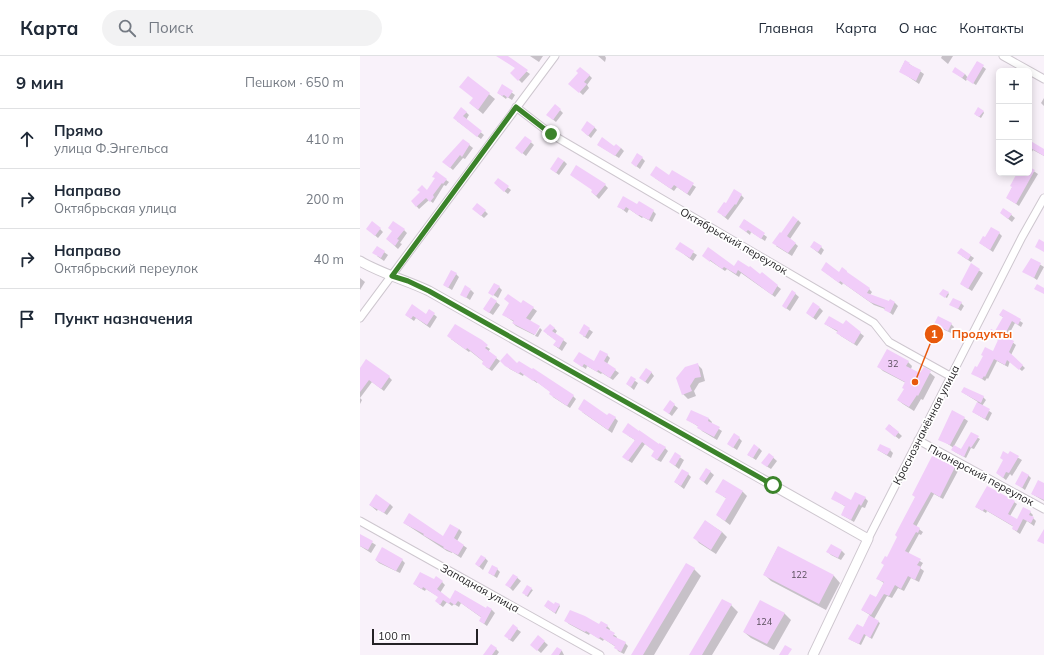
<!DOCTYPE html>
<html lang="ru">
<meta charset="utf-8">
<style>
body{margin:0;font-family:Mulish,sans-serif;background:#f2f2f3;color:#1f2937}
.controls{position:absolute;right:12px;top:12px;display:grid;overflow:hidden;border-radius:6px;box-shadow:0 2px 10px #0003}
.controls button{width:36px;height:36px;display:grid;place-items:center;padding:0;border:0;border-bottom:1px solid #e0e1e3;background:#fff;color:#1f2937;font:20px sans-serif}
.scale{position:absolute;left:12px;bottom:10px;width:106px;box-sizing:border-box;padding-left:4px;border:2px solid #242225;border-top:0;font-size:11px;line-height:14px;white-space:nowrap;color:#242225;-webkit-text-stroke:3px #fff;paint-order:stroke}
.stop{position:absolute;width:12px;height:12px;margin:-9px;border:3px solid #3b832a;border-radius:50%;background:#fff}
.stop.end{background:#3b832a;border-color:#fff;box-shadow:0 1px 4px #0008}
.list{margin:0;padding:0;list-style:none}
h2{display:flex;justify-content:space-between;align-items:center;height:52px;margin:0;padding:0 16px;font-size:17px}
h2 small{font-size:13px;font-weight:400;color:#747a83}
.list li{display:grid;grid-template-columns:26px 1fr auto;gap:12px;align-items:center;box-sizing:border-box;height:60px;padding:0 16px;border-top:1px solid #e0e1e3}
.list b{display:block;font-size:15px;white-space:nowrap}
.list p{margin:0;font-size:13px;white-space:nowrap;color:#747a83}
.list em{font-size:13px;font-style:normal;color:#747a83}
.icon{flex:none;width:22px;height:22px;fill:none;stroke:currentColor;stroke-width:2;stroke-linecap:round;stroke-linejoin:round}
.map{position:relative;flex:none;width:684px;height:599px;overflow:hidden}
header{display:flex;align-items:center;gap:24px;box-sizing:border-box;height:56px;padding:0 20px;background:#fff;border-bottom:1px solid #e0e1e3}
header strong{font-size:19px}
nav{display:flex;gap:22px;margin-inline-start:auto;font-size:14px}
.search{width:280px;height:36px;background:#f2f2f3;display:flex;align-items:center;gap:10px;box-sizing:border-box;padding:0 14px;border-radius:22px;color:#747a83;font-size:15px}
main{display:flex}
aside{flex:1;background:#fff}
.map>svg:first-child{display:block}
.shadow{fill:#0003}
.building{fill:#f1cdf9}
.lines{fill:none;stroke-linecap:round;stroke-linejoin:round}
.minor-casing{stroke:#cec7cf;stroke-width:9}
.major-casing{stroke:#cec7cf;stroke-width:11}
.minor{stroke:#fff;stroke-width:7}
.major{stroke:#fff;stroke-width:9}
.route{stroke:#3b832a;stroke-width:5}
.labels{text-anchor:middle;stroke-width:3.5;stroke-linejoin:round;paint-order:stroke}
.number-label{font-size:9px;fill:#574d5a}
.street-label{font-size:11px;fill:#242225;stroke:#fff}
.leader{fill:none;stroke:#e8590c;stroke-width:1.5}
.callout-dot{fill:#e8590c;stroke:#fff;stroke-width:1.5}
.mark-label{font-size:12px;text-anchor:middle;font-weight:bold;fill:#fff}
.callout-label{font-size:12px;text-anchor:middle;font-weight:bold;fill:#e8590c;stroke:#fff;stroke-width:3.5;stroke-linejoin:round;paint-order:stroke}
</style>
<header>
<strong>Карта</strong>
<div class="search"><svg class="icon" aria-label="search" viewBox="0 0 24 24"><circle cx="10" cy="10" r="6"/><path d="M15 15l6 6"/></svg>Поиск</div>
<nav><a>Главная</a><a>Карта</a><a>О нас</a><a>Контакты</a></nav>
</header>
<main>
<aside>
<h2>9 мин<small>Пешком · 650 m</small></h2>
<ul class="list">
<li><svg class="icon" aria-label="ahead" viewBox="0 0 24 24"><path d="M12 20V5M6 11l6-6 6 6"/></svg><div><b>Прямо</b><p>улица Ф.Энгельса</p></div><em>410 m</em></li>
<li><svg class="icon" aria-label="right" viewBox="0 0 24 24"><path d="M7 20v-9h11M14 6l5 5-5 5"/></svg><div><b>Направо</b><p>Октябрьская улица</p></div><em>200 m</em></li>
<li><svg class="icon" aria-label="right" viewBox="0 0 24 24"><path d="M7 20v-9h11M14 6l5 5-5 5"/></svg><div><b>Направо</b><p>Октябрьский переулок</p></div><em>40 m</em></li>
<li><svg class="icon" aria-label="arrive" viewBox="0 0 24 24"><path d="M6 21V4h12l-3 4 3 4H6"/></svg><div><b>Пункт назначения</b></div></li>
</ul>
</aside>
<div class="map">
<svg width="684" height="599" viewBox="0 0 684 599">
<rect width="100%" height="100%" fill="#f9f2fa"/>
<path class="shadow" d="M138,0H145L170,18L162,27L152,17L156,12Z
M170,0H183L179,6Z
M238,0H245L246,2L245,6Z
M582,0H593L588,8L581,2Z
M545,5L564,18L559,28L540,15Z
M617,6L626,13L616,29L607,23L606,25L594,16L605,18L608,22Z
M229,19L232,22L227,29L229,32L223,39L213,30Z
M108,21L135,43L123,58L110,47L114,42Z
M143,30L155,39L152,44L147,41L146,43L138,37Z
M684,42V50L681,47Z
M200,54L203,57L196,66L191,62Z
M623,55L624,57L621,62L616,59Z
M106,56L109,59L106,64L124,79L121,83L97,65Z
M234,71L237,74L231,82L225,77Z
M165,81L174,89L166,100L160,95Z
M103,84L113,92L105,103L103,102L93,114L87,109Z
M669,85L684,94V100L673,94L669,101Z
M238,89L261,92L264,95L259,102Z
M282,102L285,105L280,113L272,107Z
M204,105L207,108L199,119L191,113Z
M669,112L678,118L659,150L647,142L659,117H669Z
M312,116L336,131L330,140L317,131L314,135L295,122L309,120Z
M76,123L86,124L89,126L86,130L84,129L73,147L69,144L59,153L52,145L67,135Z
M138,123L151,134L148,138L138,130Z
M245,129L248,132L239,143L232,136Z
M381,139L384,142L368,164L362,159Z
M277,149L293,155L296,158L292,166L283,161L282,162L269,153L267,157L258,150Z
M644,153L655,162L652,166L641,157Z
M125,155L128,158L124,162L117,156Z
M385,164L407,181L405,185L391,176L390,179L380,171Z
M438,164L441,167L430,183L438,190L432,200L416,190Z
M20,173L23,176L18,182L11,176Z
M44,174L47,177L40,187L42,188L38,193L27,183Z
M639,177L642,180L633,196L620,187Z
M320,188L337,199L333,205L317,193Z
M17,191L28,199L24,205L17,200Z
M451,191H461L464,194L461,199Z
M601,193L614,202L611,206L602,200Z
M343,200L400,219L402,218L421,233L415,241L381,217L379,221L367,213L365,215Z
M671,203L684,211L677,224L664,215Z
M611,209L623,217L612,235L601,228Z
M462,214L479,217L509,233L512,236L510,239L529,246L530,244L535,247L538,250L533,259L525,253L514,249L483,227L482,229Z
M96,218L99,221L92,234L84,229Z
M0,222L5,226L0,234Z
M139,231L142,234L138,242L132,238Z
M111,234L114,237L110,244L101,238Z
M432,235L439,241L430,255L423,250Z
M588,237L589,238L587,242L582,239Z
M131,242L140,249L133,259L124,253Z
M163,245L177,255L170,265L178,270L174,279L156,270L153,267L154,266L144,259L161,249Z
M601,247L604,250L601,255L591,248Z
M460,252L463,255L456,264L447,257Z
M69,254L77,261L70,272L56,262L54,265L46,259H66Z
M643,254L663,267L661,271L655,267L647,282L656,289L651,299L665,312L662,315L650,305L648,311L637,305L628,323L627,322L625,325L613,317L633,297L639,285L629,279L636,277L644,262L640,259Z
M486,266L504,280L497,290L481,280L478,277V276L465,268L483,270Z
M575,267L591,268L594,271L591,277L578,271Z
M95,270L130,293L128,296L140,305L132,315L126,311L124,306L110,295L109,296L91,283Z
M224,270L233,276L228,283L223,280Z
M180,272L182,274L178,281L175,280Z
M194,272L197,275L195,278L207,287L202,295L194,289L197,285L187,278Z
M247,299L250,302L247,308L259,317L253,324L242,317L241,318L227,310L226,313L214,305L234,307Z
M141,305L158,309L213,340L216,343L210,352L193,341L191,336L177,326V327L164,318L163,320L150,313Z
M548,306L552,310L551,313L561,319L564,312L575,321L563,344L561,343L554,355L543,348L538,344L545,333L546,327L523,315L518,310Z
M337,308L342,313L345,325L339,327L334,335L336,340L328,343L323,338Z
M0,312L29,321L32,324L24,335L12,326L0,342L2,344L0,348Z
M291,316L294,320L288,328L284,325Z
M271,322L278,327L274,334L267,328Z
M602,336L623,341L626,344L622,350L632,357L628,365L613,356L618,346Z
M310,346L318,352L312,360L308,357Z
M593,355L608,365L594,390L602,394L611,378L620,383L614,393L611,392L606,402L595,396L593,394L594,392L580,383Z
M222,356L255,362L258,365L252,377Z
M332,356L349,363L352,366L351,368L362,375L357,384L342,375L339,371L328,364Z
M530,369L542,380L539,383L530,376Z
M267,379L305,392L308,395L301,406L295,403V395L285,388L272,407L267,404L275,384Z
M379,382L382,385L377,394L368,388Z
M399,392L402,395L396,404L388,399Z
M518,394H530L533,397L531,402Z
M650,397L662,404L652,420L650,418L646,424L637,417Z
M315,398L324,404L319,413L310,406Z
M409,398L417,405L411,413L406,410Z
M573,401L595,412L598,415L583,443L574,438L556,471L563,476L561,479L559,478L548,498L563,507L560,512L564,515L559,526L551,522L544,535L538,532L532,542L527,540L514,563L520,567L512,583L506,579L501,589L491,584L503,572L510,559L502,554L516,542L524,527L518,523L538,481Z
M347,413L354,419L347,429L340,423Z
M328,418L331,421L324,433L315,426Z
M668,419L671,422L665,434L657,428Z
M363,424L383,436L387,440L370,469L357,459L367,443L357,436Z
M684,428V445L672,438Z
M472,442L492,445L505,442L508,445L505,452L502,451L494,466L482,459L486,451Z
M654,446L657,448L650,460L657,464L670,456L673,459L672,461L676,465L674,470L667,465L660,478L653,473L654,471L627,455L626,457L616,451Z
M30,448L33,451L27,459L18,453L17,455L10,449Z
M345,465L362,476L367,481L356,498L339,487L335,482Z
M44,467L84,482L99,473L102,476L97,485L107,492L101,502L92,496V497L87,495Z
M0,479L16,489L11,497L0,490Z
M418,491L474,520L480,527L466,554L411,525L404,518Z
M482,495L485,498L481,504L471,499L468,496Z
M125,502L128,505L123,514L116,508Z
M16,504H42L45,507L40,517L19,507Z
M137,513L140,516L137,522L129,517Z
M334,513L341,520L294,599H273Z
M154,519L161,525L153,535L147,529Z
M74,524L82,526L85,529L80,537L90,545L96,535L126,554L127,552L132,554L135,557L127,570L120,565L122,562L101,547L99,551L94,548L92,550L87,546L83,551L79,548V541L66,533L65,535L58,531L55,528Z
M167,531L173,534L168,541L165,539Z
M194,549H199L200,550L196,558L186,551Z
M371,549L378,556L352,599H330Z
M424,557L431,564L414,594L391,582L384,576Z
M206,565L247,570L250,573L249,575L257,581L256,583L265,587L268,590L264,598L258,595L256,591L244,583L243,585L230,577L229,579L209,568Z
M153,570L161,576L153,586L148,583Z
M179,581L188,589L181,597L175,592Z
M197,592L202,595L204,599H192Z
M136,593L139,596L137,599H125Z"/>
<path class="building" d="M136,0H148L168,14L158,25L150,17L155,12Z
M545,4L550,7L549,8L561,14L556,25L539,16Z
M617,5L624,9L613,28L606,23Z
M220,11L230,19L224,26L227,28L219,37L208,28L218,17L216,15Z
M595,11L605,18L602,22L592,16Z
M108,20L130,37L118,54L109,47L113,42L99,31Z
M142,28L153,35L148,42L144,39L142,40L137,37Z
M195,48L201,53L193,64L186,59Z
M101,51L107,56L103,60L122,75L117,81L93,62Z
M618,51L624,55L619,61L614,58Z
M227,65L235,71L228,80L221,74Z
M165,80L172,85L162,98L155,92Z
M242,81L254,90L256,88L261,92L255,100L237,89Z
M103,83L110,88L102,101L100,99L90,112L82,106Z
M669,84L684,93V100L669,91Z
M277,97L283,101L276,111L271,107Z
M198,101L204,105L196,117L190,113Z
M216,109L246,128L236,140L231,136L232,134L210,119Z
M296,110L309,119L312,114L334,127L327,138L314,129L311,133L290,119Z
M669,111L675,114L656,148L646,142L652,131L650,130L657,117H669Z
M76,115L87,123L83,128L82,127L73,139L74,141L70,146L66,142L56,151L51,145L60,136L57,134L62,129L67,134L75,122L72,121Z
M138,122L149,130L144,136L134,127Z
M374,133L382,138L376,149L375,148L365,161L357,156L364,146L366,147Z
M263,140L277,148L279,145L294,154L289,164L279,159V160L266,151L264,154L257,151Z
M117,147L126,154L121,160L112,153Z
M643,152L652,158L648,163L640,157Z
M433,160L438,164L427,180L436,187L428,197L412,187L420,176L421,177Z
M384,163L405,177L401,183L388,174L386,176L379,171Z
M12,165L21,172L15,180L6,173Z
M33,165L45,173L37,183L39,184L35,190L26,183L32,175L28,172Z
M631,171L640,176L630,194L619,187L623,180L625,181Z
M679,183L684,186V196L675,191Z
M454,185L462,190L458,196L450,191Z
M320,186L334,195L330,202L315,193Z
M17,190L25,195L21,202L12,197Z
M348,191L374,210L378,204L389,211L390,210L400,218L402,216L418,229L412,239L378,214L376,218L364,211L362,213L350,204V206L342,200Z
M601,192L611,199L608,204L597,197Z
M671,202L681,207L674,222L662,216Z
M466,206L479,216L482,211L487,215V216L510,232L507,237L529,245L530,243L535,246L530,257L524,254L525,252L510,246L480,225L479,227L461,214Z
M611,207L620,213L608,233L600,228Z
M91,214L97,217L88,232L83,229Z
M134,227L140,230L133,240L128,237Z
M677,228L684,232V238L674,233Z
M105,229L111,233L106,242L100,239Z
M583,233L589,236L585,242L579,238Z
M432,234L436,237L426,253L422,250Z
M148,238L161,247L163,244L174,251L166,262L180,270L175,279L152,267L154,265L142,259L149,247L144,243Z
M131,241L137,245L129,257L123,253Z
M593,242L602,246L598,253L589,249Z
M453,246L460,251L453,262L446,257Z
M52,248L66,258L69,253L75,257L67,269L53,260L51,263L45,259Z
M643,253L661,263L658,269L652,265L644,280L654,285L649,296L663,309L659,314L647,304L645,309L634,303L625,321L624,320L622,323L611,318L615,310L617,311L623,300L621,299L625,291L633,295L638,284L628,279L631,273L635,275L643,261L639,259Z
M469,260L483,268L486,264L501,276L494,288L476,277L478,275L464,268Z
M578,260L592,267L588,275L574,268Z
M95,268L122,284L128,289L125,292L137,301L129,313L122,308L123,305L107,292L106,294L87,280Z
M190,268L195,272L192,275L204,283L199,292L193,289L196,285L183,275Z
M224,268L230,272L225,281L219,277Z
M527,293L549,305L546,310L560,317L564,311L571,315L558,340L557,339L549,351L537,344L544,333L542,332L545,326L517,311Z
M240,294L248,298L244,305L256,313L250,322L238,314L237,316L224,308L222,311L213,305L219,296L234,305Z
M147,297L157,307L159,305L172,313L173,312L214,339L207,350L189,338L190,336L174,324L173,325L160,316L159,318L145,310L140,305Z
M6,303L30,320L21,333L9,324L0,336V312Z
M338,307L341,321L335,322L330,330L332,335L322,339L316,322L325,311Z
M286,312L292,316L285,326L279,322Z
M271,320L276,323L271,331L266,328Z
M604,331L624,340L621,347L601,336Z
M224,343L247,359L249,357L256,361L248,374L218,353Z
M310,344L315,348L309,358L303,354Z
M617,346L630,353L625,363L612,356Z
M331,354L349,362L348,365L360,371L354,381L337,372L338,370L326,364Z
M592,354L605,361L590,389L578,384Z
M268,367L279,375V374L299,388V387L306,391L297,404L291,400L294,395L282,386L268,405L262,401L275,384L262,376Z
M529,368L539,376L535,381L525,373Z
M611,376L619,380L611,392L609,390L604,401L591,394L594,389L601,393Z
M374,377L380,381L373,392L367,388Z
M394,388L399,392L393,402L387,399Z
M520,388L531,393L527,399L517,394Z
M643,395L648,398L650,395L659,400L649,417L646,416L643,422L636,417L643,404L640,402Z
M315,396L321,400L315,410L309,406Z
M409,397L414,401L407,411L401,407Z
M572,400L595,411L580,441L571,436L553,468L560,472L558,477L556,476L545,495L561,503L557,509L561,511L555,524L548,520L541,533L535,529L529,540L524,538L511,559L501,554L510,538L516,541L524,526L516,523L524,509L521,507L525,500L527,501L537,481L535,479L555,441L552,439Z
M346,412L351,415L344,426L339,423Z
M322,413L329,417L321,430L314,426Z
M662,415L669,419L662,432L655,428Z
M363,423L383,435L365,465L356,459L366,442L355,436Z
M678,424L684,427V444L671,438Z
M627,430L655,445L648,458L657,463L663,451L671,455L669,459L674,461L671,467L663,463L657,475L652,473L653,470L624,453L623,455L615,451Z
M475,435L491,444L495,436L506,441L501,450L499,448L491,464L481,459L485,450L471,443Z
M16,438L30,448L24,457L9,449Z
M49,457L83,480L90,468L99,473L94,482L104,489L98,499L83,492L84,491L63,479L64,478L43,467Z
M345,464L362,476L351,494L333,482Z
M684,473V488L677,485Z
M0,478L13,485L8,494L0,490Z
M471,488L482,494L478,502L466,496Z
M418,490L474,519L459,548L403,519Z
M22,491L43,503L36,515L15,504Z
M121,499L126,502L119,511L115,508Z
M326,507L335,512L283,599H271Z
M132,509L138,512L134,520L128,517Z
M60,516L74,523L76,520L83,525L77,533L90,543L95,534L126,552L127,550L132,553L124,568L119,565L121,561L98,545L95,549L90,546L89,548L83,544L80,549L75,545L78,541L63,531L62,533L53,528Z
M153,518L158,521L150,532L145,529Z
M167,529L172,532L167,540L162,537Z
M362,543L372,548L342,599H329Z
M188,544L194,548L195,546L200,548L195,557L184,550Z
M400,544L425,557L407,588L383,576Z
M210,554L225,560L239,568L241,565L248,569L246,572L255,577L253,580L266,586L261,596L254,592L255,590L240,581L239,583L226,575L225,576L204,565Z
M509,559L519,565L510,582L504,578L499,588L488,583L497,568L503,571Z
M153,568L158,572L150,584L144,580Z
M178,579L185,585L177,595L170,589Z
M131,588L137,592L132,599H123Z
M425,589L432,593L428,599H419Z
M197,591L202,594L199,599H191Z"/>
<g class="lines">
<defs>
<path id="minor" d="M643,0L684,23
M156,51L191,78L514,267L529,286L590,320
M0,262L195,0
M558,384L684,453
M0,465L240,599
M508,483L662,181L684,142"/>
<path id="major" d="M0,205C22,218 46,224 69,235L508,483L453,599"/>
</defs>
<use href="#minor" class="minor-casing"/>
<use href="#major" class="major-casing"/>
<use href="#minor" class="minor"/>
<use href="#major" class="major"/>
</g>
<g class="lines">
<path class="route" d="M191,78L156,51L32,220L48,225L69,235L413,429"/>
</g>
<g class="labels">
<g class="number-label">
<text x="533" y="311">32</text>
<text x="439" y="522">122</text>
<text x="404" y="569">124</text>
</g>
<g class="street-label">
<text transform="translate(374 185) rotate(30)" y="4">Октябрьский переулок</text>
<text transform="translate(566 369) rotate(-63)" y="4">Краснознамённая улица</text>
<text transform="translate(621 419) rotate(28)" y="4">Пионерский переулок</text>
<text transform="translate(120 532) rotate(29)" y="4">Западная улица</text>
</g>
</g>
<path class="leader" d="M555 326L574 278"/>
<g class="callout-dot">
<circle cx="555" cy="326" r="4"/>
<circle cx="574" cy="278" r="10"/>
</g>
<g class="mark-label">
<text x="574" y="282">1</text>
</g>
<g class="callout-label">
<text x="622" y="282">Продукты</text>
</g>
</svg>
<div class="controls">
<button>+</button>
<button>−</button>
<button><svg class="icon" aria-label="layers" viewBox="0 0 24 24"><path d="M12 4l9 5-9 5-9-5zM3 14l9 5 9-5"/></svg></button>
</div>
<div class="scale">100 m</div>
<div class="stop" style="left:413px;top:429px"></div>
<div class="stop end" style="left:191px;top:78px"></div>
</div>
</main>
